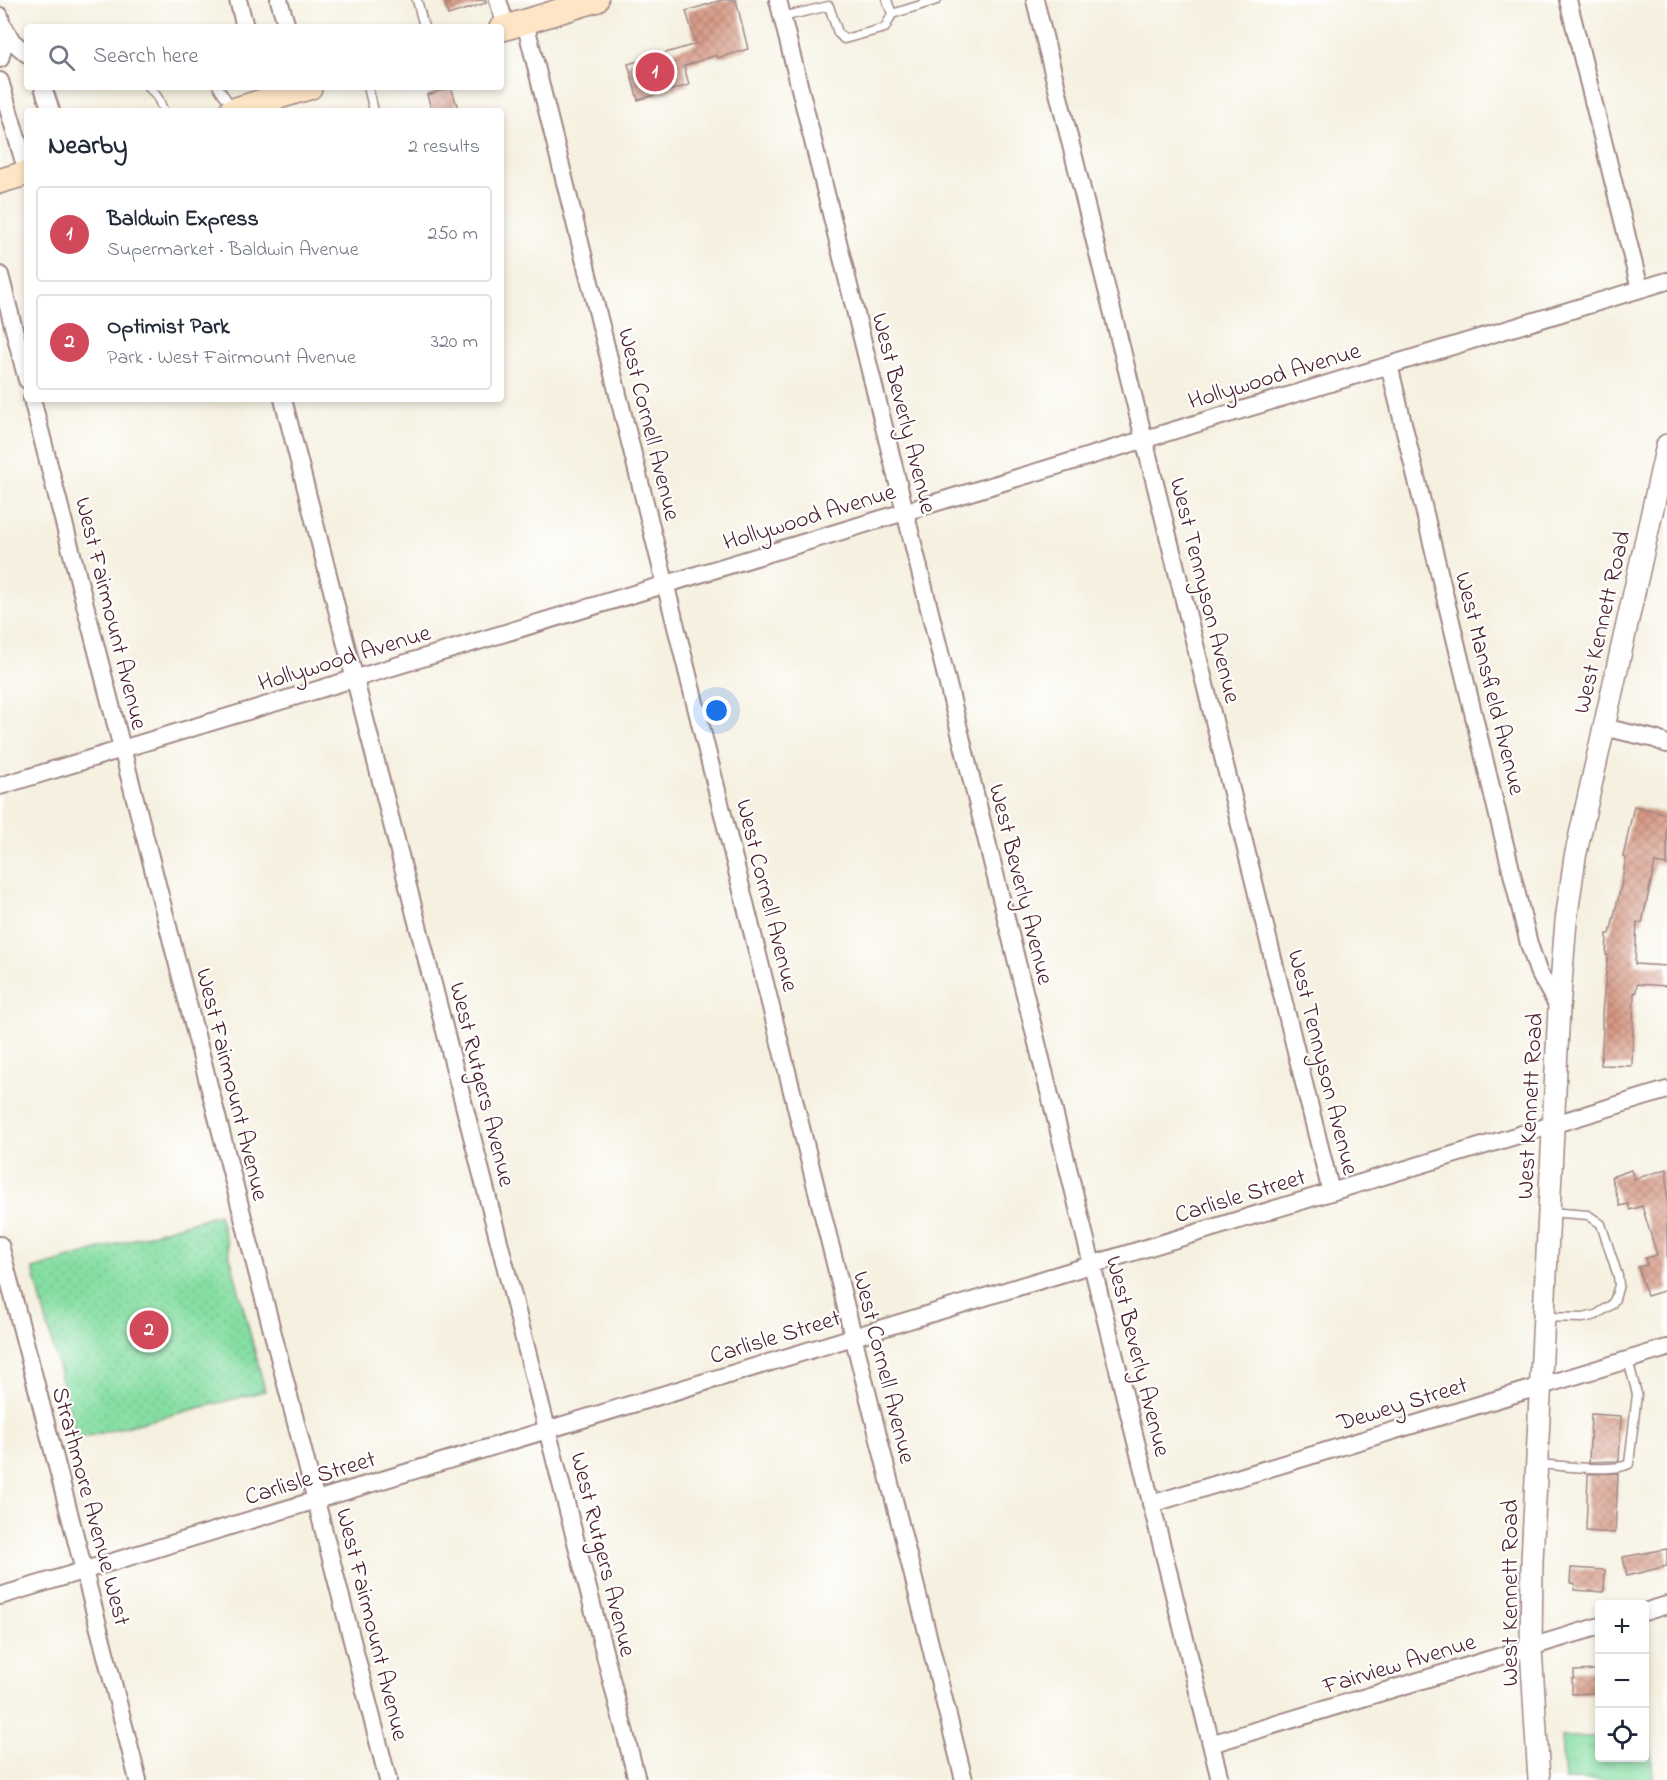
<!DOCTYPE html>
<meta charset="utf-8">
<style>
body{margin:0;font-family:"Indie Flower",sans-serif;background:#f6f6f7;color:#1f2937}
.controls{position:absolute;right:18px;bottom:18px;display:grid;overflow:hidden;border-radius:6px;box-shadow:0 3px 9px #0003}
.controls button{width:54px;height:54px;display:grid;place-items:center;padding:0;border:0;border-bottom:2px solid #e0e1e3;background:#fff;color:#1f2937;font:30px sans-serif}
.you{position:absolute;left:717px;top:711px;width:21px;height:21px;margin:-15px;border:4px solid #fff;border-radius:50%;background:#1a73e8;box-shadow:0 0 0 9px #1a73e833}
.badge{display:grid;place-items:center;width:39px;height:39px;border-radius:50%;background:#d1495b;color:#fff;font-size:20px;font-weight:700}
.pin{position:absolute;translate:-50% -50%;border:3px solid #fff;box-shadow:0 2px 6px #0006}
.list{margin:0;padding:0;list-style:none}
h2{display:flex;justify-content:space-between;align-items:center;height:78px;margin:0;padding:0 24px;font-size:26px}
h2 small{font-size:20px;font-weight:400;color:#747a83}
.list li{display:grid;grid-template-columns:39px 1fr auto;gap:18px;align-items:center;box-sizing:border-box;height:96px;margin:0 12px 12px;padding:0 12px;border:2px solid #e0e1e3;border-radius:6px}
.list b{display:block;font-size:22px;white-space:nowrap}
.list p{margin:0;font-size:20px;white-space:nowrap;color:#747a83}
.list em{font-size:20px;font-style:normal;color:#747a83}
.icon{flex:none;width:33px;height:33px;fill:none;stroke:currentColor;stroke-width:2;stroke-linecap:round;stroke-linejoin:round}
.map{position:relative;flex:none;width:1667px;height:1780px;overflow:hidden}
.search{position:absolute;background:#fff;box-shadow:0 3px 9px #0003;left:24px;top:24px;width:480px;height:66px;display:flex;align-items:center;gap:15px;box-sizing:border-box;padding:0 21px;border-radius:6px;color:#747a83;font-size:22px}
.panel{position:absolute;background:#fff;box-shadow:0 3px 9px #0003;left:24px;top:108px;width:480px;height:294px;border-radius:6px}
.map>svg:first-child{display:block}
.grass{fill:url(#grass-tufts);stroke:#687e67;stroke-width:1.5}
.park{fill:url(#park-dots);stroke:#687e67;stroke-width:1.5}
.building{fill:url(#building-cross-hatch)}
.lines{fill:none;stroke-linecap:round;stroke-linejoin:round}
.service-casing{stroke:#a08885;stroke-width:11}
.minor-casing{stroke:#a08885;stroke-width:20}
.tertiary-casing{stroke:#a08885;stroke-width:24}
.secondary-casing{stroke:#a08885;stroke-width:27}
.service{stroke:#fff;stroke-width:8}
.minor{stroke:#fff;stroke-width:16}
.tertiary{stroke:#fff;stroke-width:21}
.secondary{stroke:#fde5c5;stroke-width:24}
.labels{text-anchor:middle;stroke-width:4.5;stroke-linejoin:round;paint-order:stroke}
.street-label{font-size:24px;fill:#4a1f2b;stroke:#fff}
</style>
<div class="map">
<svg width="1667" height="1780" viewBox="0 0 1667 1780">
<defs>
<pattern id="grass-tufts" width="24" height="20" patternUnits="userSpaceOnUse" patternTransform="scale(1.5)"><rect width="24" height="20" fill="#85dea3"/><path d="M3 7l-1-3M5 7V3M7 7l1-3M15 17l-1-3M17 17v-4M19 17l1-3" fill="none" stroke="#74be8c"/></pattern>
<pattern id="park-dots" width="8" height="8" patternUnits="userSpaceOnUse" patternTransform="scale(1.5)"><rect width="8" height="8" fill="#85dea3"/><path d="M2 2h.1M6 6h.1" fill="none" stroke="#74be8c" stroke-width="1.8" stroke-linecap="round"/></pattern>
<pattern id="building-cross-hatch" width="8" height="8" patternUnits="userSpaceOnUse" patternTransform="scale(1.5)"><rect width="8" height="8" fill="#d69883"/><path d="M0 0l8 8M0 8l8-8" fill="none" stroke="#b07b6b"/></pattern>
</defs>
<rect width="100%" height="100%" fill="#fff"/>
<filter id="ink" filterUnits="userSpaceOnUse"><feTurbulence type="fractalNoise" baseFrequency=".0167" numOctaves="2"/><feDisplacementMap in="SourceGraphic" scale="12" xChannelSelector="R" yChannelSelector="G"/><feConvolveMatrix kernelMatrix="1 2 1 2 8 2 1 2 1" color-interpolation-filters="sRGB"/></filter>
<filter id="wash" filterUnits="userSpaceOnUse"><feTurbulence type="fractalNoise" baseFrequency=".008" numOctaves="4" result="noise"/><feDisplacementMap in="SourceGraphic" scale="24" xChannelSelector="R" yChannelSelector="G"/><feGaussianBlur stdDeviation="1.35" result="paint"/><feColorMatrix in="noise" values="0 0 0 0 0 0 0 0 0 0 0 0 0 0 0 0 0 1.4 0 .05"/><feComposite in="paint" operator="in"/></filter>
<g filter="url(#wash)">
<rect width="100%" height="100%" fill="#f5f0df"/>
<path class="grass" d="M1645,1736H1650L1653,1780H1564L1561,1737H1599L1600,1758H1644Z"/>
<path class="park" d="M219,1214L265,1391L77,1439L33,1269Z"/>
<g id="blocks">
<path class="building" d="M444,0H486V3L448,15Z
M722,0H736L748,49L718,58L717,55L684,66L689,85L638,100L628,64L696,44L686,11Z
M451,87L459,111H432L427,95Z
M1634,806L1667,814V865L1655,863L1642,923L1637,922L1635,964L1667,966V986L1637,984L1636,993L1634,992L1632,1066L1601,1065L1603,1028H1602V1012L1608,955H1606L1607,934H1610L1621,886L1626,858L1623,857Z
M1667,1169V1290L1647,1296L1638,1267L1647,1265L1645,1258L1657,1255L1642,1206L1630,1210L1628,1204L1620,1206L1611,1177L1631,1170L1634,1179Z
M1591,1414L1621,1416L1619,1461L1589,1462Z
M1618,1473L1615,1533L1586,1531L1588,1474Z
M1667,1549V1566L1627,1576L1623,1557Z
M1571,1568L1605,1570L1604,1592L1574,1590L1575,1584L1570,1583Z
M1599,1670V1693L1572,1694V1679H1574V1671Z"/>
</g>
</g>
<g filter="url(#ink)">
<use href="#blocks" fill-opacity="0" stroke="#a08885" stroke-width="1.5"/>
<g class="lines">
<defs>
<path id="service" d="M417,0L424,27
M887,0L892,14L937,0
M782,17L829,6L838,33L844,39L885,28L892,14
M148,87C157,94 160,101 163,111
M218,87L232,107
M368,87L374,111
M1544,1317L1583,1318L1596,1315L1611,1305L1615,1299L1619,1285L1618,1276L1601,1224L1588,1215L1549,1212
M1538,1464C1558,1465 1613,1473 1629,1464L1637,1394L1628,1360"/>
<path id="minor" d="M238,0L245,27
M279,0L287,27
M498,0L506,27
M778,0L1220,1780
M1035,0L1331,1192
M1568,0L1640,289
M0,16L4,43L0,59
M525,22L964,1780
M4,27L12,41L27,54
M0,81L27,172
M43,87L51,111
M0,275L27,380
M1389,365L1529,944L1538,971L1559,1008
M32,399L388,1780
M283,399L637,1780
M1603,727L1655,739L1667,744
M0,786L1667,281
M0,1245L138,1780
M1151,1504L1667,1348
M0,1596L1667,1090
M1644,1612L1667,1605
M1211,1744L1600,1626"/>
<path id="tertiary" d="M1539,1780L1531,1648L1532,1561L1559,1008L1566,921L1575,857L1667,445"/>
<path id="secondary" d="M501,29L596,0
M231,111L310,87
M0,181L27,173"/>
</defs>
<use href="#service" class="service-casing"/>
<use href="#minor" class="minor-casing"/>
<use href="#tertiary" class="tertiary-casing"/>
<use href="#secondary" class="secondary-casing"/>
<use href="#service" class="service"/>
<use href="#minor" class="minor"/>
<use href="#tertiary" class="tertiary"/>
<use href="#secondary" class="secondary"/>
</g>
</g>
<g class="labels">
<g class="street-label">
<text transform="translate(1274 375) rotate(-17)" y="8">Hollywood Avenue</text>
<text transform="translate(905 413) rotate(76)" y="8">West Beverly Avenue</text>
<text transform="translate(650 424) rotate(76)" y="8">West Cornell Avenue</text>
<text transform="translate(809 516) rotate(-17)" y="8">Hollywood Avenue</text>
<text transform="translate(1206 590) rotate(76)" y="8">West Tennyson Avenue</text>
<text transform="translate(112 613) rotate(76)" y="8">West Fairmount Avenue</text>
<text transform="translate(1601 622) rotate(-77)" y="8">West Kennett Road</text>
<text transform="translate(344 657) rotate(-17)" y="8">Hollywood Avenue</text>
<text transform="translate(1491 683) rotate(76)" y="8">West Mansfield Avenue</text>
<text transform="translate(1022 884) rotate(76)" y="8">West Beverly Avenue</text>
<text transform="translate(768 895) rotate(76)" y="8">West Cornell Avenue</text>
<text transform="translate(1324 1062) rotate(76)" y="8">West Tennyson Avenue</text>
<text transform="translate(233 1084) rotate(76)" y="8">West Fairmount Avenue</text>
<text transform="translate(483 1084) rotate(76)" y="8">West Rutgers Avenue</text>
<text transform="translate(1529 1106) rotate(-87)" y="8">West Kennett Road</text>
<text transform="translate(1240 1195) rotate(-17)" y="8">Carlisle Street</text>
<text transform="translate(775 1336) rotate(-17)" y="8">Carlisle Street</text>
<text transform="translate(1139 1356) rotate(76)" y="8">West Beverly Avenue</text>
<text transform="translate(885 1367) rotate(76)" y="8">West Cornell Avenue</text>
<text transform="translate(1402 1403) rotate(-17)" y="8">Dewey Street</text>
<text transform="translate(310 1477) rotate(-17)" y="8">Carlisle Street</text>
<text transform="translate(92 1506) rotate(75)" y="8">Strathmore Avenue West</text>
<text transform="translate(604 1554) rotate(76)" y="8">West Rutgers Avenue</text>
<text transform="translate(1509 1593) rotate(-90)" y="8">West Kennett Road</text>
<text transform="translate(373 1624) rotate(76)" y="8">West Fairmount Avenue</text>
<text transform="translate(1399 1663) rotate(-17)" y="8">Fairview Avenue</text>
</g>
</g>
</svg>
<div class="controls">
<button>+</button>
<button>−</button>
<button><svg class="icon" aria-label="locate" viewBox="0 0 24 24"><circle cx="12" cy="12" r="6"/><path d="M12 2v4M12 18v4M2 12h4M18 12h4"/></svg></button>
</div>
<div class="you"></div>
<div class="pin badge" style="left:655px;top:72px">1</div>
<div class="pin badge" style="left:149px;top:1330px">2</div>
<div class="search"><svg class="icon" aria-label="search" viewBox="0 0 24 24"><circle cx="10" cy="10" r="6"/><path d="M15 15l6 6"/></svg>Search here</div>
<section class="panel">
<h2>Nearby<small>2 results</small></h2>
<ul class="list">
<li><span class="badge">1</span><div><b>Baldwin Express</b><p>Supermarket · Baldwin Avenue</p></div><em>250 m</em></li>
<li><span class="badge">2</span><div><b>Optimist Park</b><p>Park · West Fairmount Avenue</p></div><em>320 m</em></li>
</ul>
</section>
</div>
